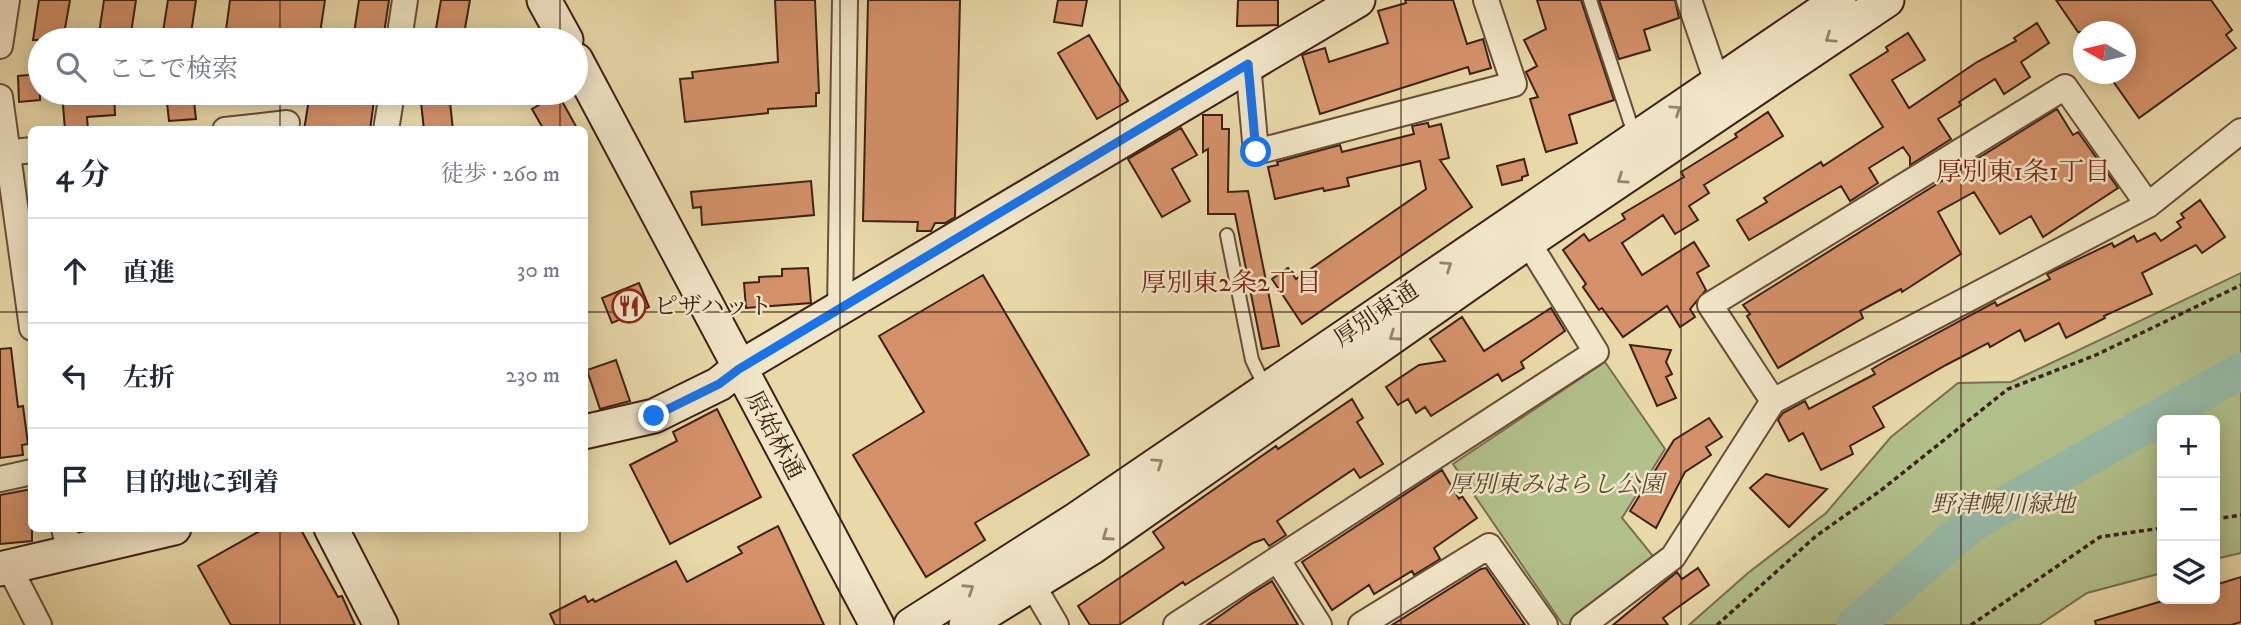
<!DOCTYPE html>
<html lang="ja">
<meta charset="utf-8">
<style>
body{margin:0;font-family:"IM FELL DW Pica","Noto Serif JP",serif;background:#f6f6f7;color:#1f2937}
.controls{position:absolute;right:21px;bottom:21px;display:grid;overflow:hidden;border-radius:10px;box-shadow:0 4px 18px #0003}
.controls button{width:63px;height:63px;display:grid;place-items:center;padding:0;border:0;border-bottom:2px solid #e0e1e3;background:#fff;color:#1f2937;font:35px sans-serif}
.compass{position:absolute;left:2073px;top:21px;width:63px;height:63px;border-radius:50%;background:#fff;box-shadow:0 4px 18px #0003;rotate:278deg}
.stop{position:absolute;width:21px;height:21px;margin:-16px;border:5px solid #1a73e8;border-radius:50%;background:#fff}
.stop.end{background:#1a73e8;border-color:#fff;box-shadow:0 2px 7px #0008}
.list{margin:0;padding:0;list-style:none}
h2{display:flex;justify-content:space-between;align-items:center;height:91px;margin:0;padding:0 28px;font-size:30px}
h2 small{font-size:23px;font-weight:400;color:#747a83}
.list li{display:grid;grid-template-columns:46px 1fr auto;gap:21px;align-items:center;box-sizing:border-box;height:105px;padding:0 28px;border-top:2px solid #e0e1e3}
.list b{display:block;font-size:26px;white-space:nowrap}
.list em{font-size:23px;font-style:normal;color:#747a83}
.icon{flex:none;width:38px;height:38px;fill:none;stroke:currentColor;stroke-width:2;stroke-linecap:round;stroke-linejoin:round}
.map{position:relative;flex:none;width:2241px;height:625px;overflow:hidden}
.search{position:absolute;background:#fff;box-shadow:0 4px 18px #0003;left:28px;top:28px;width:560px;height:77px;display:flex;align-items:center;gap:18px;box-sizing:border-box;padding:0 24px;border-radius:38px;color:#747a83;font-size:26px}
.panel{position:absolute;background:#fff;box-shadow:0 4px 18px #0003;left:28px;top:126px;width:560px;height:406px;border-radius:10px}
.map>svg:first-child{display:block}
.green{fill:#b2c08b;stroke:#787050;stroke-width:2}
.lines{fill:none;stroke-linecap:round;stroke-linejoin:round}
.river{stroke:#97baa8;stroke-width:37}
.building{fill:#d5926a;stroke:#3d2115;stroke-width:2}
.lane-casing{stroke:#684f3a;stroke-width:16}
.street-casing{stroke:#684f3a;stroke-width:28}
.secondary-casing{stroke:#3d2115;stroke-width:37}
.path{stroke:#3d2115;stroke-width:3.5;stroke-dasharray:5 3.5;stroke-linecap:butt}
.lane{stroke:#f1e6c7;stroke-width:12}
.street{stroke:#f1e6c7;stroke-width:24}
.secondary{stroke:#f1e6c7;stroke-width:33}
.oneway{stroke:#97846e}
.route{stroke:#1a73e8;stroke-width:9}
.grid{fill:none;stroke:#3d2115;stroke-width:2;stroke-opacity:0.55}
.labels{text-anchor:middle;stroke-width:5;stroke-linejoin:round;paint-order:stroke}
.poi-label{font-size:24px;fill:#3d2115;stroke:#f1e6c7;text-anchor:start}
.street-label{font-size:24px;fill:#3d2115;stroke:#f1e6c7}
.park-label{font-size:24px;font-style:italic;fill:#5a4932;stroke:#f1e6c7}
.neighbourhood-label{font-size:26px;fill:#7a1f14;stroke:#f1e6c7}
</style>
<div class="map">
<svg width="2241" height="625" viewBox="0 0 2241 625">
<rect width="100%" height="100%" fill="#e9d9a9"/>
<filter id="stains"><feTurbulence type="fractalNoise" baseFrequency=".00286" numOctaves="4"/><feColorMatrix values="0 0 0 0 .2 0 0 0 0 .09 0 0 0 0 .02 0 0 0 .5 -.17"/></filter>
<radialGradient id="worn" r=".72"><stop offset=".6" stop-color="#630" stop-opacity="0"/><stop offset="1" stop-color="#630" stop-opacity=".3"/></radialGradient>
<path class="green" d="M2241,273V553L2215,559V420H2162V573L2087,593L2039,625H1689L1748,573L1826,513L1891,437L1958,383L2011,382Z
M1605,362L1665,449L1622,518L1657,561L1570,625H1563L1453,464Z"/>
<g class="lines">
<path class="river" d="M1855,625L1971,524L2241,371"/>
</g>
<path class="building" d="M39,0H70L63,40H33Z
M104,0H136L130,40H98Z
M168,0H196L190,40L162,38Z
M230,0H325L319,40H244V33L226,30Z
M359,0H389L383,40H353Z
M441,0H470L463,40H434Z
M775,0H815L819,93H816V106L768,109V113L685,122L680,79L693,78L692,72L778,62Z
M868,0H960L955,217L945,223H935L931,231H917L918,222L863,221Z
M1058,0H1087L1082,26L1054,22Z
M1238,0H1278V25L1237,26Z
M1405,0H1453L1467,44L1483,39L1491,68L1470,74L1468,67L1320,114L1302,55L1325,48L1329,62L1388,43L1378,11L1406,3Z
M1537,0H1581L1614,100L1569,115L1577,143L1546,152L1530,99L1538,97L1526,72L1537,66L1524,40L1546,29Z
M1599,0H1675L1679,18L1644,30L1650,50L1619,59Z
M2056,0H2211L2232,30L2226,35L2236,48L2139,118L2108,74H2125V32H2078Z
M2037,23L2049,43L2021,62L2030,77L2004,94L1995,79L1959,102L1961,105L1938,119L1951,139L1910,165V157L1903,147L1869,168L1878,183L1850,201L1841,186L1749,240L1737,220L1767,202L1764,198L1821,162L1823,166L1883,127L1850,75L1888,51L1886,47L1908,33L1925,60L1892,80L1909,108L1977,62L2016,41L2014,38Z
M1089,35L1128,101L1097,119L1058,53Z
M40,74V100L19,102L18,76Z
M62,93H114L115,115L87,117L88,130H65Z
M166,93H193L196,119L169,121Z
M310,93H375L370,130H304Z
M420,93H449L453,130H424Z
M558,94L578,130H544L532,109Z
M2057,109L2073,135L2078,132L2118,188L2043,237L2031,216L2000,234L1974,192L1938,212L1961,254L1902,292L1901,289L1860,311L1863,318L1778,368L1747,316L1750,314L1743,305Z
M1768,112L1783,136L1704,185L1709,193L1689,206L1698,220L1675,234L1663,215L1622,243L1642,275L1694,242L1709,266L1697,273L1706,290L1690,309L1695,317L1680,327L1667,306L1623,337L1602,308L1599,310L1583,287L1586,284L1563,250L1584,234L1589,241L1625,219L1622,214L1684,177L1681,172L1737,137L1735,134Z
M1203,115H1222V129H1229L1228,192L1248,191L1279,346L1262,349L1235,214H1208V149L1203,152Z
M1428,123L1429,127L1441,124L1449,158L1440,160L1472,207L1302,324L1272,279L1288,268L1296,279L1426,189L1420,161L1347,178L1349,186L1324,191L1323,188L1275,199L1268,167L1278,165L1277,162L1340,145L1342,152L1414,134L1412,126Z
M1181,128L1197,155L1172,169L1190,201L1162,217L1128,159Z
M1524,159L1528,175L1522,177V180L1502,185L1497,166Z
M811,181L814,215L702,225L701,207L693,208L691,192Z
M2200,200L2225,237L2202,253L2196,245L2142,273L2152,294L2104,316L2105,318L2066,338L2059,323L2025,341L2020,330L1990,347L1988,343L1946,365L1873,407L1884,427L1850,446L1853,454L1821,470L1803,433L1789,441L1778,420L1783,413L1805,401L1809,409L1875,374L1872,369L1889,359L1995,302L1997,306L2050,279L2047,274L2112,243L2114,247L2134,236L2137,242L2155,233L2161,241L2181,227L2177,222L2184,218L2181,214Z
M808,268L811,303L746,308L744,283L759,282V277L782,276V269Z
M983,275L1089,455L975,523L985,540L926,577L853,455L924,412L879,336Z
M639,283L649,307L612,323L602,298Z
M1551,308L1565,331L1521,362L1524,368L1502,381L1498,374L1431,416L1425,407L1416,413L1408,399L1398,405L1386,387L1419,365L1445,361L1430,339L1462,317L1484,351Z
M1630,345L1671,350L1666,362L1672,374L1666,377L1676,398L1657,406Z
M11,348L18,407L23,406L28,444L22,445L23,455L0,458V349Z
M616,360L630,401L600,409L587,370Z
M1352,399L1363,418L1357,422L1383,464L1360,478L1354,469L1277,521L1286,535L1269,546L1264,539L1253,543L1185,585L1183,582L1119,625H1090L1078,606L1164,548L1153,532L1276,446L1278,449Z
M717,409L761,497L670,544L630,465L677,441L673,432Z
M1709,418L1722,437L1706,447L1711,455L1685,472L1656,528L1630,511L1674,440Z
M1442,470L1459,499L1462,496L1477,518L1434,548L1440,559L1414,575L1412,571L1374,594L1369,585L1332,610L1302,562Z
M1766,474L1777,477L1827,489L1789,527L1750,488Z
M32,489V541L0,544V495Z
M778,526L824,625H555L550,614L585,596L588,602L593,599L595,602L676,561L687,582L742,553L738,547Z
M265,528H300L338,597L342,596L355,625H231L198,566Z
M1486,568L1525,625H1392L1481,569Z
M1698,568L1709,585L1663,618L1668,625H1613L1677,572L1682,579Z
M2241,577V622L2231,625H2096L2095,621L2169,599H2215V585Z
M1272,581L1298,625H1207L1248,596Z"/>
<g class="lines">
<defs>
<path id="lane" d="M1590,0L1635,137
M1227,235L1252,360L1266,389"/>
<path id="street" d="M1689,0L1717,82
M399,40L405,0
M0,46L7,0
M1248,64L1256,152L1514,84L1486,0
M0,97L32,328
M225,130L287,123
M386,130L392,93
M6,153L32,150
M840,308L845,0
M1773,401L1710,305L2065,87L2148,205
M0,479L32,472
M64,528L70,554
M1277,559L1319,625
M9,567L39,625
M1032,584L1056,625
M1176,625L1596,352L1528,242
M1361,625L1489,546L1545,625
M1583,625L1673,557L1773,401L2148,205L2241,131"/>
<path id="secondary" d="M544,0L566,40
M576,60L877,625
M584,432L654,416L719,384L739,368L1358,0
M331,528L381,625
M0,569L174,528
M911,625L1077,519L1839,0
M966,625L1091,548L1528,242L1887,0"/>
</defs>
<use href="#lane" class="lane-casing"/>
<use href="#street" class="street-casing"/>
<use href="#secondary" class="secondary-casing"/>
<path class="path" d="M2215,519L2241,515
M1717,625L1816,536L1880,491L2008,389L2096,355L2241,285
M1971,625L2100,537L2162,528"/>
<use href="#lane" class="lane"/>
<use href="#street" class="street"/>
<use href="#secondary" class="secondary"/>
</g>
<defs><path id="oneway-chevron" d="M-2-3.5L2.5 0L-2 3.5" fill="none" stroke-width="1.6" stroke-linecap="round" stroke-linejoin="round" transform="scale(1.75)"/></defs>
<g class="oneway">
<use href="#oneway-chevron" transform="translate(1830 38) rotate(146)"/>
<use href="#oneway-chevron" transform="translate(1676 110) rotate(-34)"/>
<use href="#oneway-chevron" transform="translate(1622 179) rotate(146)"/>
<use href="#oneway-chevron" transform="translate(1447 266) rotate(-34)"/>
<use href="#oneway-chevron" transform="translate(1394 336) rotate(145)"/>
<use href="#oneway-chevron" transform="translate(1158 463) rotate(-34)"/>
<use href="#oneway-chevron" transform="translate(1107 536) rotate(145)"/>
<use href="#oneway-chevron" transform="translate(969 589) rotate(-33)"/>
</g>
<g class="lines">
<path class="route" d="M654,416L719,384L739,369L1248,64L1256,152"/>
</g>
<path class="grid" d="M280,0V40M560,0V40M840,0V625M1120,0V625M1401,0V625M1681,0V625M1961,0V625M280,93V130M560,93V130M0,312H32M584,312H2241M280,528V625M560,528V625"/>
<defs>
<symbol id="restaurant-ring" viewBox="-11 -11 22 22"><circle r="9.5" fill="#f1e6c7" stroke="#8f2418" stroke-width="1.5"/><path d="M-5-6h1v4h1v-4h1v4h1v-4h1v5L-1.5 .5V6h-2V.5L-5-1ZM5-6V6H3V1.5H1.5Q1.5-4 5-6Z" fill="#8f2418"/></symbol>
</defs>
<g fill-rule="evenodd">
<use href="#restaurant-ring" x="610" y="287" width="38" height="38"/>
</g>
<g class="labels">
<g class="poi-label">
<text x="654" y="314">ピザハット</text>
</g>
<g class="street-label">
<text transform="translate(1376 314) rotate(-34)" y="8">厚別東通</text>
<text transform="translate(775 435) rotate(62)" y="8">原始林通</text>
</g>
<g class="park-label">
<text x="1556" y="492">厚別東みはらし公園</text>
<text x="2003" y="512">野津幌川緑地</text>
</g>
<g class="neighbourhood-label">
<text x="2023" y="180">厚別東1条1丁目</text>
<text x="1231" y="291">厚別東2条2丁目</text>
</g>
</g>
<rect width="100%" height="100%" filter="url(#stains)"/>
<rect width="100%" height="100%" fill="url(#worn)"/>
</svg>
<div class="controls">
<button>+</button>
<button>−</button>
<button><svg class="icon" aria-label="layers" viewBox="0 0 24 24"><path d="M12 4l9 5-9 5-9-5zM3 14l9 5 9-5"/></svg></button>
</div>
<svg class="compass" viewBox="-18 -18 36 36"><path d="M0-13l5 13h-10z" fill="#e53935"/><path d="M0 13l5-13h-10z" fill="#747a83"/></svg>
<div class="stop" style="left:1256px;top:152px"></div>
<div class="stop end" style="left:654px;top:416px"></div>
<div class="search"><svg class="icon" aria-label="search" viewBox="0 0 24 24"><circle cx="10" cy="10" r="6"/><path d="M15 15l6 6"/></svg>ここで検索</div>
<section class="panel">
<h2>4 分<small>徒歩 · 260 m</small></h2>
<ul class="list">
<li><svg class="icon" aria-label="ahead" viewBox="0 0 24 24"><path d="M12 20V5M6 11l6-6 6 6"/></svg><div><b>直進</b></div><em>30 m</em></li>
<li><svg class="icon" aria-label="left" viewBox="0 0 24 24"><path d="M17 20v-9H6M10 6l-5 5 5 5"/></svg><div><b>左折</b></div><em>230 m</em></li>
<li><svg class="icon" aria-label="arrive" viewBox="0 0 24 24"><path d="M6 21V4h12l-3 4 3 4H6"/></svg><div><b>目的地に到着</b></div></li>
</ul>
</section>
</div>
